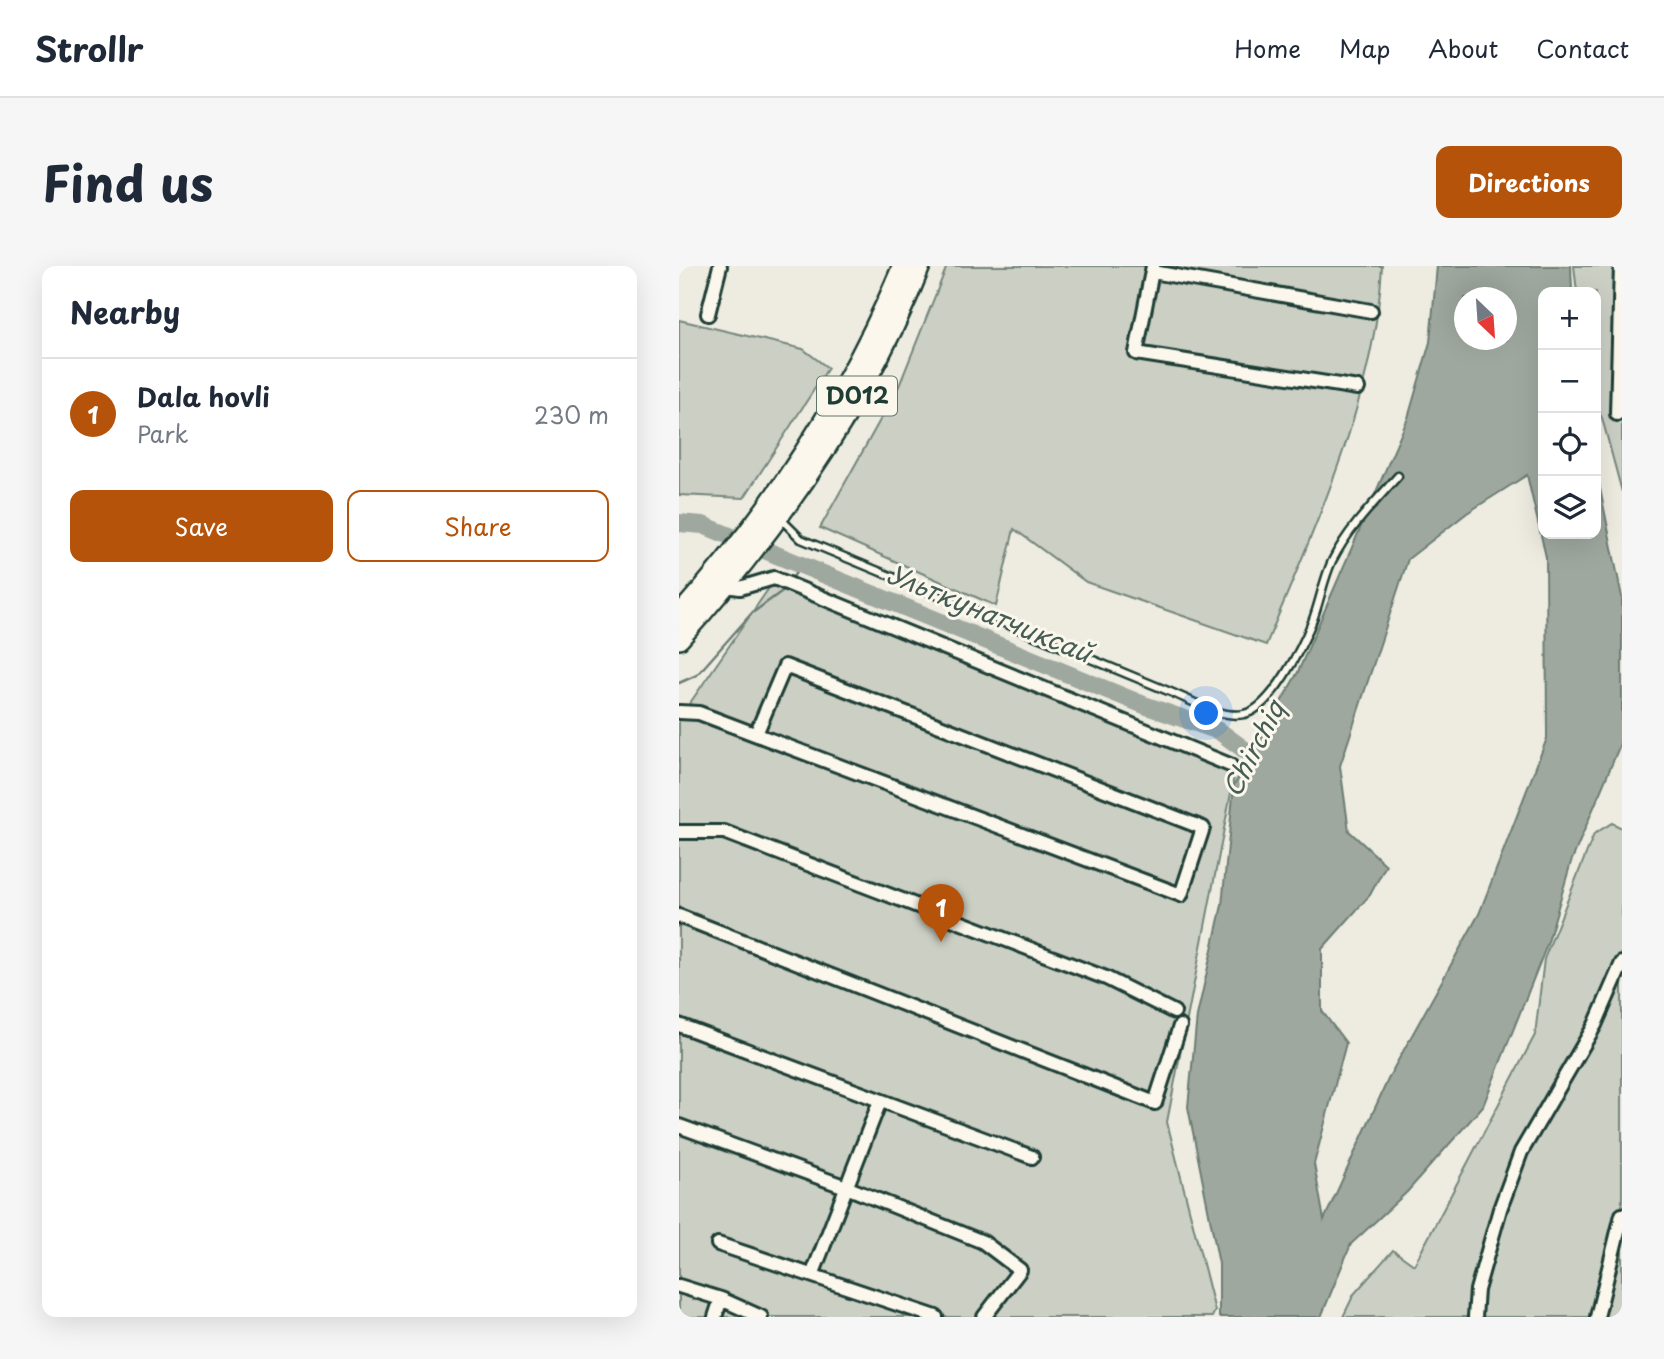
<!DOCTYPE html>
<meta charset="utf-8">
<style>
body{margin:0;font-family:"Playpen Sans",sans-serif;background:#f6f6f7;color:#1f2937}
.controls{position:absolute;right:21px;top:21px;display:grid;overflow:hidden;border-radius:14px;box-shadow:0 7px 28px #0002}
.controls button{width:63px;height:63px;display:grid;place-items:center;padding:0;border:0;border-bottom:2px solid #e0e1e3;background:#fff;color:#1f2937;font:35px sans-serif}
.compass{position:absolute;left:775px;top:21px;width:63px;height:63px;border-radius:50%;background:#fff;box-shadow:0 7px 28px #0002;rotate:155deg}
.you{position:absolute;left:528px;top:448px;width:24px;height:24px;margin:-18px;border:5px solid #fff;border-radius:50%;background:#1a73e8;box-shadow:0 0 0 10px #1a73e833}
.badge{display:grid;place-items:center;width:46px;height:46px;border-radius:50%;background:#b45309;color:#fff;font-size:23px;font-weight:700}
.pin{position:absolute;translate:-50% -58px;filter:drop-shadow(0 2px 4px #0008)}
.pin::after{content:'';position:absolute;top:37px;width:24px;height:21px;background:inherit;clip-path:polygon(0 0,100% 0,50% 100%)}
.list{margin:0;padding:0;list-style:none}
h2{display:flex;justify-content:space-between;align-items:center;height:91px;margin:0;padding:0 28px;font-size:30px}
h2 small{font-size:23px;font-weight:400;color:#747a83}
.list li{display:grid;grid-template-columns:46px 1fr auto;gap:21px;align-items:center;box-sizing:border-box;height:112px;padding:0 28px;border-top:2px solid #e0e1e3}
.list b{display:block;font-size:26px;white-space:nowrap}
.list p{margin:0;font-size:23px;white-space:nowrap;color:#747a83}
.list em{font-size:23px;font-style:normal;color:#747a83}
.actions{display:flex;gap:14px;padding:21px 28px}
.actions a{flex:1;padding:16px 0;border:2px solid #b45309;border-radius:14px;text-align:center;font-size:24px;color:#b45309}
.actions .main{background:#b45309;color:#fff}
.icon{flex:none;width:38px;height:38px;fill:none;stroke:currentColor;stroke-width:2;stroke-linecap:round;stroke-linejoin:round}
.map{position:relative;flex:none;width:943px;height:1051px;overflow:hidden;border-radius:14px}
header{display:flex;align-items:center;gap:42px;box-sizing:border-box;height:98px;padding:0 35px;background:#fff;border-bottom:2px solid #e0e1e3}
header strong{font-size:33px}
nav{display:flex;gap:38px;margin-inline-start:auto;font-size:24px}
.intro{display:flex;align-items:center;justify-content:space-between;box-sizing:border-box;height:168px;padding:0 42px}
h1{margin:0;font-size:49px}
.button{padding:18px 32px;border-radius:14px;background:#b45309;color:#fff;font-size:24px;font-weight:700}
main{display:flex;gap:42px;padding:0 42px}
aside{flex:1;background:#fff;border-radius:14px;box-shadow:0 7px 28px #0002}
.map>svg:first-child{display:block}
.green{fill:#cbcfc4;stroke:#75867c;stroke-width:2}
.water{fill:#9fa89f;stroke:#6c7d74;stroke-width:2;fill-rule:evenodd}
.lines{fill:none;stroke-linecap:round;stroke-linejoin:round}
.stream{stroke:#6c7d74;stroke-width:2.5}
.river{stroke:#9fa89f;stroke-width:18}
.service-casing{stroke:#1f3d34;stroke-width:11}
.minor-casing{stroke:#1f3d34;stroke-width:18}
.trunk-casing{stroke:#1f3d34;stroke-width:24}
.service{stroke:#fbf7ec;stroke-width:6}
.minor{stroke:#fbf7ec;stroke-width:12}
.trunk{stroke:#fbf7ec;stroke-width:19}
.labels{text-anchor:middle;stroke-width:6;stroke-linejoin:round;paint-order:stroke}
.shield{fill:#fbf7ec;stroke:#61756b;stroke-width:2}
.shield-label{font-size:23px;font-weight:bold;fill:#1f3d34}
.water-label{font-size:26px;font-style:italic;fill:#455d54;stroke:#fbf7ec}
</style>
<header>
<strong>Strollr</strong>
<nav><a>Home</a><a>Map</a><a>About</a><a>Contact</a></nav>
</header>
<div class="intro"><h1>Find us</h1><a class="button">Directions</a></div>
<main>
<aside>
<h2>Nearby<small></small></h2>
<ul class="list">
<li><span class="badge">1</span><div><b>Dala hovli</b><p>Park</p></div><em>230 m</em></li>
</ul>
<div class="actions"><a class="main">Save</a><a>Share</a></div>
</aside>
<div class="map">
<svg width="943" height="1051" viewBox="0 0 943 1051">
<rect width="100%" height="100%" fill="#eeece1"/>
<filter id="ink" filterUnits="userSpaceOnUse"><feTurbulence type="fractalNoise" baseFrequency=".0143" numOctaves="2"/><feDisplacementMap in="SourceGraphic" scale="14" xChannelSelector="R" yChannelSelector="G"/><feConvolveMatrix kernelMatrix="1 2 1 2 8 2 1 2 1" color-interpolation-filters="sRGB"/></filter>
<g filter="url(#ink)">
<path class="green" d="M268,0H703C696,133 637,257 587,379L407,316L335,263L317,340L141,262L220,120Z
M895,0H943V226L923,152L917,140V26H898Z
M0,54L124,83L149,102L65,232L0,229Z
M92,319L558,496L488,856L536,1045L533,1051H0V453Z
M933,557L943,562V1051H664L675,1028L714,984L735,999L856,769L865,693L915,568Z"/>
<path class="water" d="M758,0H892L893,26H864V268H917V203L943,331V470L940,481L892,596L869,676L804,840L728,926L672,978L642,1051H540V998L509,841L518,750L543,639L555,519L619,406L729,152L751,76ZM786,32H828V74H786ZM848,209L867,291L868,472L800,648L711,809L645,954L635,898L667,777L643,745V683L691,629L707,599L670,565L661,500L729,293L788,247Z"/>
<g class="lines">
<path class="stream" d="M112,314L122,299
M0,417L18,409L72,348L106,323"/>
<path class="river" d="M0,257L24,259L465,439L540,465L589,501"/>
<defs>
<path id="service" d="M102,253L122,273L494,427C513,435 544,453 565,448C592,443 623,381 633,356C641,336 644,314 653,295C670,262 694,238 719,210"/>
<path id="minor" d="M474,0L457,87L679,122
M474,6L692,45
M29,48L41,0
M938,148L942,0
M47,320L61,322L95,312L551,499
M0,446L20,447L502,629L524,562L106,400L77,468
M0,566H45L427,712L495,746
M0,650L476,837L501,760
M0,759L353,891
M0,860L167,921L304,976L341,1004L305,1051
M39,978L257,1051
M134,1007L201,835
M0,1020L42,1033L82,1051
M36,1051L42,1033
M796,1051L798,1024L821,943L842,886L916,759L943,697
M918,1051L943,949"/>
<path id="trunk" d="M0,350C93,246 170,129 224,0
M0,373C99,262 186,139 241,0"/>
</defs>
<use href="#service" class="service-casing"/>
<use href="#minor" class="minor-casing"/>
<use href="#trunk" class="trunk-casing"/>
<use href="#service" class="service"/>
<use href="#minor" class="minor"/>
<use href="#trunk" class="trunk"/>
</g>
</g>
<g class="labels">
<rect class="shield" x="138" y="110.5" width="80" height="39" rx="5"/>
<g class="shield-label">
<text x="178" y="138">D012</text>
</g>
<g class="water-label">
<text transform="translate(310 348) rotate(22)" y="9">Ульткунатчиксай</text>
<text transform="translate(575 483) rotate(-63)" y="9">Chirchiq</text>
</g>
</g>
</svg>
<div class="controls">
<button>+</button>
<button>−</button>
<button><svg class="icon" aria-label="locate" viewBox="0 0 24 24"><circle cx="12" cy="12" r="6"/><path d="M12 2v4M12 18v4M2 12h4M18 12h4"/></svg></button>
<button><svg class="icon" aria-label="layers" viewBox="0 0 24 24"><path d="M12 4l9 5-9 5-9-5zM3 14l9 5 9-5"/></svg></button>
</div>
<svg class="compass" viewBox="-18 -18 36 36"><path d="M0-13l5 13h-10z" fill="#e53935"/><path d="M0 13l5-13h-10z" fill="#747a83"/></svg>
<div class="you"></div>
<div class="pin badge" style="left:262px;top:676px">1</div>
</div>
</main>
